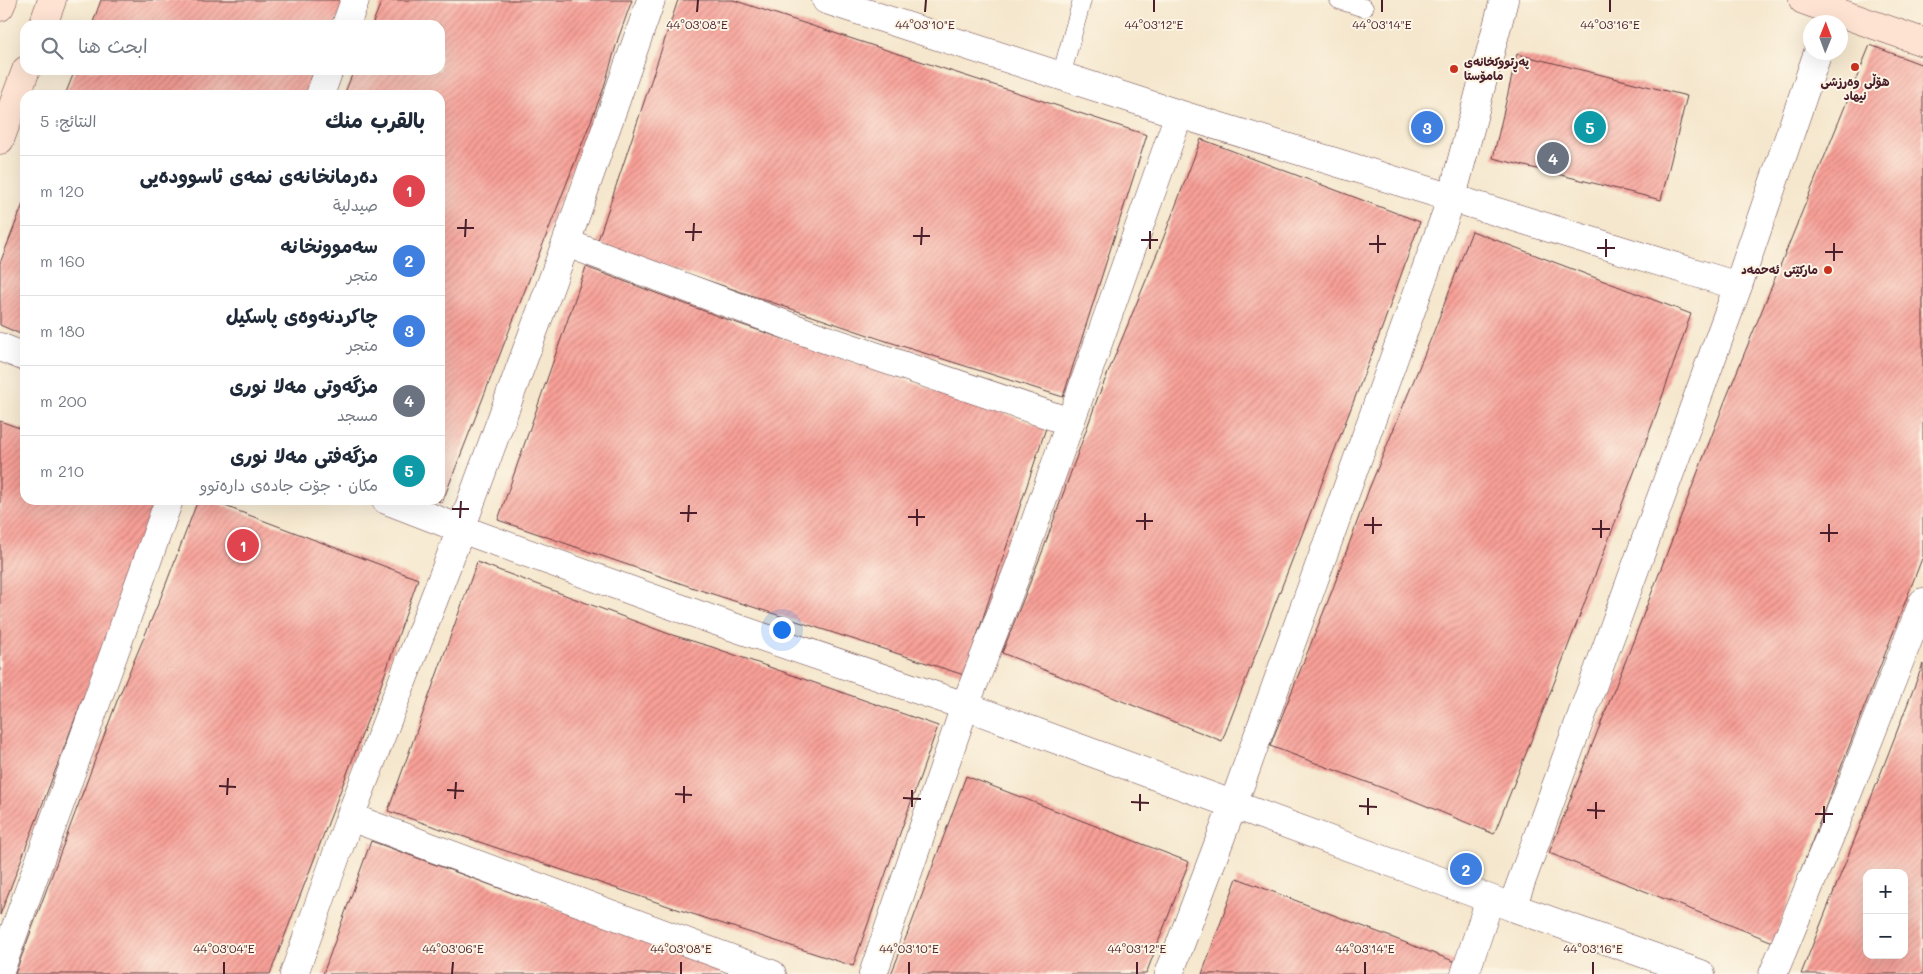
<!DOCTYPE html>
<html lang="ar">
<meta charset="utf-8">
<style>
body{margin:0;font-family:Mali,"Playpen Sans Arabic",sans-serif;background:#f6f6f7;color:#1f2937;direction:rtl}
.controls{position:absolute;right:15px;bottom:15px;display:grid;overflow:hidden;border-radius:10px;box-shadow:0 5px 20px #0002}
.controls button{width:45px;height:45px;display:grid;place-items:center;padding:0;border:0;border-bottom:1px solid #e0e1e3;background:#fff;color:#1f2937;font:25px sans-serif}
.compass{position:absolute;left:1803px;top:15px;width:45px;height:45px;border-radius:50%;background:#fff;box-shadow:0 5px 20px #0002;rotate:1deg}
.you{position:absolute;left:781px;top:629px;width:18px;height:18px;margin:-12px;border:4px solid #fff;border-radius:50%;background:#1a73e8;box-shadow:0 0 0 8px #1a73e833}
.badge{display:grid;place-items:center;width:32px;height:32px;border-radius:50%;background:#111827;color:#fff;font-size:16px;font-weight:700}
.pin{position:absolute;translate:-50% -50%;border:2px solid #fff;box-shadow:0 1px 5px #0006}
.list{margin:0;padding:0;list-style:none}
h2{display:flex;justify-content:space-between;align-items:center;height:65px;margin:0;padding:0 20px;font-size:21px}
h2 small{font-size:16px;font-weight:400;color:#747a83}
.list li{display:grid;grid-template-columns:32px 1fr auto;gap:15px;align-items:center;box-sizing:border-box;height:70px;padding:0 20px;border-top:1px solid #e0e1e3}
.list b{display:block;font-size:19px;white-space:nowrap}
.list p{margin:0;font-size:16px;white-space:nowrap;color:#747a83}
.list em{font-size:16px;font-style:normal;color:#747a83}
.icon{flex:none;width:28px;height:28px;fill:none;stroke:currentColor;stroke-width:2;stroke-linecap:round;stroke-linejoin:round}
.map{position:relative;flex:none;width:1923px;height:974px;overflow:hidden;direction:ltr}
.search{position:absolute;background:#fff;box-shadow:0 5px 20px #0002;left:20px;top:20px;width:425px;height:55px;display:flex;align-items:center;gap:12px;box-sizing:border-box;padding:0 18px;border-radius:15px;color:#747a83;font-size:19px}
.panel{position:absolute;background:#fff;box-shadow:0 5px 20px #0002;left:20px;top:90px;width:425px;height:415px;border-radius:15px;direction:rtl}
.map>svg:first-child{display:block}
.building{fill:url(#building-hatch);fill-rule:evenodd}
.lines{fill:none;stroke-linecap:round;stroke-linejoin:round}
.service-casing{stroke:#643d43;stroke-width:19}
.minor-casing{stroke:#643d43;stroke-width:29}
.tertiary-casing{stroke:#643d43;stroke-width:29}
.secondary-casing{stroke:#643d43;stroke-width:29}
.service{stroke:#fff;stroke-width:18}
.minor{stroke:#fff;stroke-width:28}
.tertiary{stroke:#fff;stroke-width:28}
.secondary{stroke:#fee3d2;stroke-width:28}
.ticks{fill:none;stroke:#4a1f2b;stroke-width:2}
.poi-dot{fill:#c8321e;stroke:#fcf5e5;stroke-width:2}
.labels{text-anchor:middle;stroke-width:4;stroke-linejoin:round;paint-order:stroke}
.poi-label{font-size:12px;font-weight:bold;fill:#4a1f2b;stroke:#fcf5e5;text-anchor:start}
.ticks-label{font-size:12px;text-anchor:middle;fill:#4a1f2b;stroke:#fcf5e5;stroke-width:4;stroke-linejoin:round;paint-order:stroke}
</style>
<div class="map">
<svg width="1923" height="974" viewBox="0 0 1923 974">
<defs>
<pattern id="building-hatch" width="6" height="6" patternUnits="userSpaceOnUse" patternTransform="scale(1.25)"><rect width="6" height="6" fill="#f8a098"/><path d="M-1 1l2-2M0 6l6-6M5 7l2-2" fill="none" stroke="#cb827c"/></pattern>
</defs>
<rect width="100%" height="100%" fill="#fcf5e5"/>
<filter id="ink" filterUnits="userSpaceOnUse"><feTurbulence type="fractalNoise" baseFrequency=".02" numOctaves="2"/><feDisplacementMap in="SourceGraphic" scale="10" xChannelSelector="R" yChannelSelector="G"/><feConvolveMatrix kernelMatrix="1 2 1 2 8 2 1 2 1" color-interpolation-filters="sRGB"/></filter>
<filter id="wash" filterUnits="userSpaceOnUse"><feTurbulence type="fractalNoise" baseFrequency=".0096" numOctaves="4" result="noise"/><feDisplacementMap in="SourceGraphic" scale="20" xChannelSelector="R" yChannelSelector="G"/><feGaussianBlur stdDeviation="1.12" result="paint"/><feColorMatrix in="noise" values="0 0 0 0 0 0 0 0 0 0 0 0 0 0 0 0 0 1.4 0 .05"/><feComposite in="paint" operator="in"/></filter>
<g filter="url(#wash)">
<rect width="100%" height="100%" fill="#f5e7cd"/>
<g id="blocks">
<path class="building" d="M101,0H345L335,25H92Z
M382,0H632L618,39L603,90L442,503L436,500H440V95H344L354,70H440V25H372Z
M678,0H733L1147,135L1063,397L883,340L597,243Z
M1870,45L1923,65V556L1773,942L1549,853L1626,660L1725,401Z
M1517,54L1687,96L1661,200L1493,158Z
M75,70H318L309,95H65Z
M1201,139L1420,222L1382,328L1222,741L1002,653L1043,550L1098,397L1163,239Z
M25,199V336L0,325V263Z
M1472,231L1691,314L1654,420L1556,678L1494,834L1388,790L1270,746L1332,591L1369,489L1434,331Z
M586,267L731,321L1046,428L964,675L697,589L498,520Z
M0,421L25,430V500H157L106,638L0,915Z
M198,500H209L418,579L381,685L282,943L270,974H15L117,701L161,597Z
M477,562L669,634L712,647L938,726L853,966L674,908L388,811Z
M1923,664V974H1801L1877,783ZM1867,873H1904V955H1867Z
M966,776L1189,862L1146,974H891L911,925Z
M371,841L518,895L744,974H323Z
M1237,878L1461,964L1457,974H1202Z"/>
</g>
</g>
<g filter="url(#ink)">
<use href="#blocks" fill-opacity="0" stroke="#643d43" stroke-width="1"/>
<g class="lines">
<defs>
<path id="service" d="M1339,0L1364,8
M1061,76L1082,0"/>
<path id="minor" d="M826,0L1179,114L1738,286
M346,25L355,0
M320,95L329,70
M566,243L819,337L1070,422
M350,817L772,974
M1512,907L1701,974
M0,971L169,500
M294,974L350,817L461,529L566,243L651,0
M873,974L965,706L1021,562L1179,114
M1169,974L1233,805L1452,197L1504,0
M1773,974L1845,800L1923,602"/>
<path id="tertiary" d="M0,347L25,357
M386,500L461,529L713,620L965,706L1512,907L1738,286L1818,52
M1465,974L1490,899"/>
<path id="secondary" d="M1803,0L1923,42
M0,7L3,0
M43,25L52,0
M0,140L26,70"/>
</defs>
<use href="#service" class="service-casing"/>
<use href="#minor" class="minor-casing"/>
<use href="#tertiary" class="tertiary-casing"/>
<use href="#secondary" class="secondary-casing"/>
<use href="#service" class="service"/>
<use href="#minor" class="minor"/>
<use href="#tertiary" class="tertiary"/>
<use href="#secondary" class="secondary"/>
</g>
</g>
<path class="ticks" d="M697,12L698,0M925,12L926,0M1154,12V0M1382,12V0M1610,12V0M457,228H474M685,232H702M913,236H930M465,237L466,219M1141,240H1158M693,241L694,223M1369,244H1386M921,245L922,227M1597,248H1615M1150,249V231M1825,252H1843M1378,253V235M1606,257V239M1834,261V243M452,509H469M680,513H697M908,517H925M460,518L461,501M1136,521H1153M688,522L689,505M1364,525H1382M917,526V509M1592,529H1610M1145,530V513M1820,533H1838M1373,534V517M1601,538V520M1829,542V524M219,786L236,787M447,790L464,791M675,794L692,795M227,795L228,778M903,798L921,799M455,799L456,782M1131,802L1149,803M684,803V786M1359,806L1377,807M912,807V790M1587,810L1605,811M1140,811V794M1815,814H1833M1368,815V798M1596,819V802M1824,823V806M224,974V962M452,974L453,962M681,974V962M909,974V962M1137,974V962M1365,974V962M1593,974V962"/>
<g class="poi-dot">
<circle cx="1855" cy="67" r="5"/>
<circle cx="1454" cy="69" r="5"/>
<circle cx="1828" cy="270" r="5"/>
</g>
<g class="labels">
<g class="poi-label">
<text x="1464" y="66">پەڕتووکخانەی<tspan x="1464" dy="14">مامۆستا</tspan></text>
<text x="1855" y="86" text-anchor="middle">هۆڵی وەرزشی<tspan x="1855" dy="14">نیهاد</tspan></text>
<text x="1818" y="274" text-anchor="end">مارکێتی ئەحمەد</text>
</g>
</g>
<g class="ticks-label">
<text x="697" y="29">44°03'08"E</text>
<text x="925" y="29">44°03'10"E</text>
<text x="1154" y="29">44°03'12"E</text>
<text x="1382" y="29">44°03'14"E</text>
<text x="1610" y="29">44°03'16"E</text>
<text x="224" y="953">44°03'04"E</text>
<text x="453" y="953">44°03'06"E</text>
<text x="681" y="953">44°03'08"E</text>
<text x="909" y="953">44°03'10"E</text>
<text x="1137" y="953">44°03'12"E</text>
<text x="1365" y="953">44°03'14"E</text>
<text x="1593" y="953">44°03'16"E</text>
</g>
</svg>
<div class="controls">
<button>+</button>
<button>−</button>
</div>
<svg class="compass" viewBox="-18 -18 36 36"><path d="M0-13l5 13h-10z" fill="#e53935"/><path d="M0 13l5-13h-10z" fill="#747a83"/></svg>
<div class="you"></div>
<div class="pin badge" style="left:243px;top:545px;background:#e0444e">1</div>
<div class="pin badge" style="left:1466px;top:869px;background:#3f7fe0">2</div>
<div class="pin badge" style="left:1427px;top:127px;background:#3f7fe0">3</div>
<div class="pin badge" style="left:1553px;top:158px;background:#6b7280">4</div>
<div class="pin badge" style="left:1590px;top:127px;background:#0f9aa8">5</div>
<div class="search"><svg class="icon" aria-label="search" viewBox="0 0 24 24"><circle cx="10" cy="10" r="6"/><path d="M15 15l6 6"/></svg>ابحث هنا</div>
<section class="panel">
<h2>بالقرب منك<small>النتائج: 5</small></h2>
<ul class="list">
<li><span class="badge" style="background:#e0444e">1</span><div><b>دەرمانخانەی نمەی ئاسوودەیی</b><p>صيدلية</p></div><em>120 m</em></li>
<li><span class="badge" style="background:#3f7fe0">2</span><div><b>سەموونخانە</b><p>متجر</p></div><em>160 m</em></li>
<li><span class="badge" style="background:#3f7fe0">3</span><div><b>چاکردنەوەی پاسکیل</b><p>متجر</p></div><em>180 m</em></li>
<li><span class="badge" style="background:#6b7280">4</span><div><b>مزگەوتی مەلا نوری</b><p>مسجد</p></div><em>200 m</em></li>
<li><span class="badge" style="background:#0f9aa8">5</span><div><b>مزگەفتی مەلا نوری</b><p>مكان · جۆت جادەی دارەتوو</p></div><em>210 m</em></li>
</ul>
</section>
</div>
